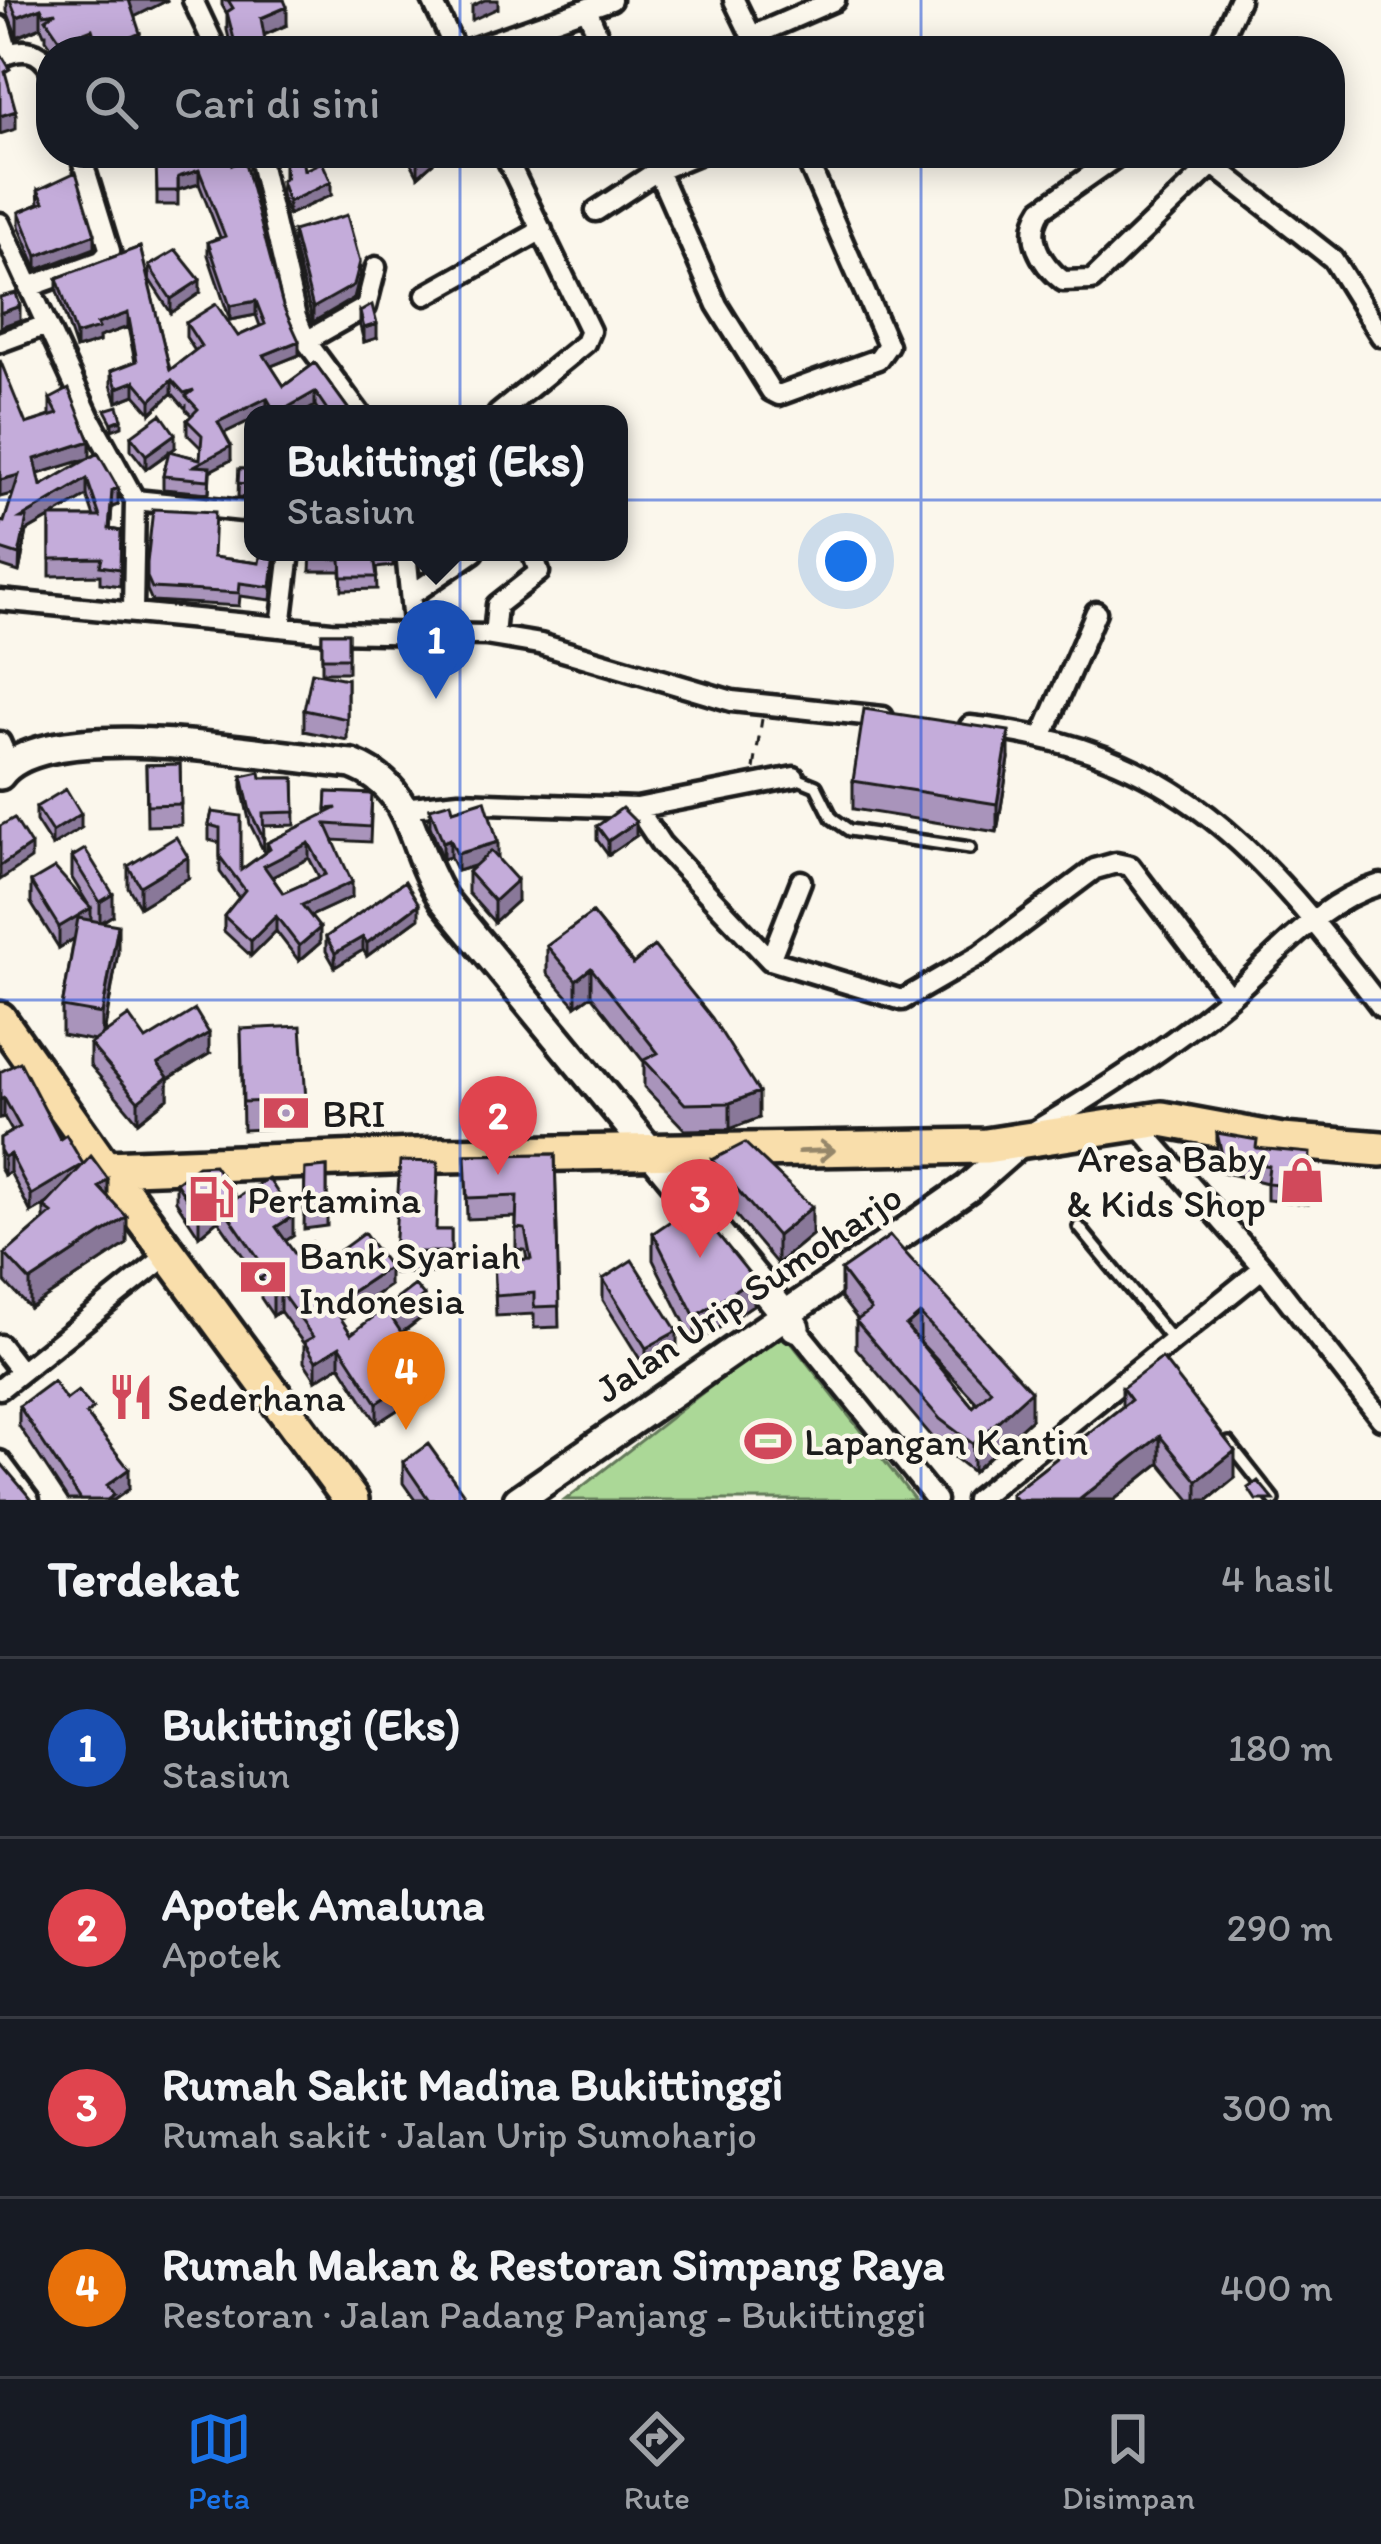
<!DOCTYPE html>
<html lang="id">
<meta charset="utf-8">
<style>
body{margin:0;font-family:Itim,sans-serif;background:#242831;color:#f1f3f6}
.you{position:absolute;left:846px;top:561px;width:42px;height:42px;margin:-30px;border:9px solid #fff;border-radius:50%;background:#1a73e8;box-shadow:0 0 0 18px #1a73e833}
.badge{display:grid;place-items:center;width:78px;height:78px;border-radius:50%;background:#1a73e8;color:#fff;font-size:39px;font-weight:700}
.pin{position:absolute;translate:-50% -99px;filter:drop-shadow(0 3px 6px #0008)}
.pin::after{content:'';position:absolute;top:63px;width:42px;height:36px;background:inherit;clip-path:polygon(0 0,100% 0,50% 100%)}
.popup{position:absolute;left:244px;top:405px;width:384px;height:156px;box-sizing:border-box;display:grid;place-content:center;border-radius:24px;background:#171b24;filter:drop-shadow(0 3px 9px #0005);font-size:39px;white-space:nowrap;color:#9ea1a6}
.popup b{font-size:45px;color:#f1f3f6}
.popup::after{content:'';position:absolute;left:50%;top:100%;margin-left:-24px;border:24px solid transparent;border-top-color:#171b24}
.list{margin:0;padding:0;list-style:none}
h2{display:flex;justify-content:space-between;align-items:center;height:156px;margin:0;padding:0 48px;font-size:51px}
h2 small{font-size:39px;font-weight:400;color:#9ea1a6}
.list li{display:grid;grid-template-columns:78px 1fr auto;gap:36px;align-items:center;box-sizing:border-box;height:180px;padding:0 48px;border-top:3px solid #363941}
.list b{display:block;font-size:45px;white-space:nowrap}
.list p{margin:0;font-size:39px;white-space:nowrap;color:#9ea1a6}
.list em{font-size:39px;font-style:normal;color:#9ea1a6}
.icon{flex:none;width:66px;height:66px;fill:none;stroke:currentColor;stroke-width:2;stroke-linecap:round;stroke-linejoin:round}
.map{position:relative;flex:none;width:1381px;height:1500px;overflow:hidden}
.search{position:absolute;background:#171b24;box-shadow:0 6px 30px #0003;left:36px;right:36px;top:36px;height:132px;display:flex;align-items:center;gap:30px;box-sizing:border-box;padding:0 42px;border-radius:48px;color:#9ea1a6;font-size:45px}
.sheet{height:876px;background:#171b24}
nav{display:flex;justify-content:space-around;align-items:center;box-sizing:border-box;height:168px;border-top:3px solid #363941;background:#171b24;font-size:33px;color:#9ea1a6}
nav a{display:grid;justify-items:center;gap:6px}
nav .on{color:#1a73e8}
.map>svg:first-child{display:block}
.green{fill:#abd897;stroke:#647a5a;stroke-width:3}
.lines{fill:none;stroke-linecap:round;stroke-linejoin:round}
.lane-casing{stroke:#1c1c1c;stroke-width:18}
.street-casing{stroke:#1c1c1c;stroke-width:27}
.secondary-casing{stroke:#1c1c1c;stroke-width:36}
.primary-casing{stroke:#1c1c1c;stroke-width:39}
.highway-casing{stroke:#1c1c1c;stroke-width:42}
.path{stroke:#1c1c1c;stroke-width:3;stroke-dasharray:12 9;stroke-linecap:butt}
.lane{stroke:#fbf7ec;stroke-width:9}
.street{stroke:#fbf7ec;stroke-width:18}
.secondary{stroke:#fbf7ec;stroke-width:27}
.primary{stroke:#f9deab;stroke-width:30}
.highway{stroke:#f9deab;stroke-width:33}
.wall{fill:#a994bb;stroke:#1c1c1c;stroke-width:3;fill-rule:evenodd}
.shaded-wall{fill:#897899;stroke:#1c1c1c;stroke-width:3}
.building{fill:#c4acda;stroke:#1c1c1c;stroke-width:3;fill-rule:evenodd}
.oneway{stroke:#96876b}
.grid{fill:none;stroke:#1d4ed8;stroke-width:3;stroke-opacity:0.55}
.labels{text-anchor:middle;stroke-width:9;stroke-linejoin:round;paint-order:stroke}
.poi-label{font-size:39px;fill:#1c1c1c;stroke:#fbf7ec;text-anchor:start}
.street-label{font-size:39px;fill:#1c1c1c;stroke:#fbf7ec}
</style>
<div class="map">
<svg width="1381" height="1500" viewBox="0 0 1381 1500">
<rect width="100%" height="100%" fill="#fbf7ec"/>
<filter id="ink" filterUnits="userSpaceOnUse"><feTurbulence type="fractalNoise" baseFrequency=".00833" numOctaves="2"/><feDisplacementMap in="SourceGraphic" scale="24" xChannelSelector="R" yChannelSelector="G"/><feConvolveMatrix kernelMatrix="1 2 1 2 8 2 1 2 1" color-interpolation-filters="sRGB"/></filter>
<g filter="url(#ink)">
<path class="green" d="M782,1331L915,1500H565Z"/>
<g class="lines">
<defs>
<path id="lane" d="M794,777L816,786L832,818L849,830L970,848
M1079,1227L1173,1341
M1229,1443L1274,1500"/>
<path id="street" d="M193,0L217,51
M432,0L456,51
M734,0L759,51
M587,9L604,51
M0,26L8,54
M752,36L835,0
M465,51L611,0
M1216,51L1239,0
M0,57C22,47 39,48 51,70
M258,153L296,317L306,341L360,414
M650,153L717,305L771,391L779,395L878,359L888,345L804,153
M1122,153L1042,209C1024,236 1040,263 1063,281L1092,280L1211,166
M1198,153L1333,259L1381,336
M596,211L657,171L700,153
M0,223L89,416L135,500L133,610
M29,287L101,261L110,251L80,153
M426,295L542,230
M306,341L366,307L376,267
M0,342L46,325
M498,414L585,343L590,331L504,153
M135,500L253,512
M406,552L414,633
M414,593L474,552
M0,600L331,632L486,635L540,644L732,701L883,717
M281,627L290,552
M494,636L497,605L539,572L532,552
M970,726C1177,748 1261,850 1381,1007
M1042,737L1096,612
M0,742L10,765
M402,808L459,802L637,808L661,844L770,960L902,1000L980,955L1095,869L1116,863L1130,866L1229,997
M637,808L794,777
M770,960L801,881
M1135,1122L1263,1268L1381,1419
M1036,1130C1103,1090 1167,1049 1227,999C1277,957 1316,903 1381,884
M795,1327L936,1500
M0,1345L21,1372
M0,1389L170,1253
M0,1461L29,1500
M976,1500L1263,1268"/>
<path id="secondary" d="M0,775C47,713 277,757 352,764C416,788 408,845 443,899L795,1327
M518,1500L968,1188L1018,1144"/>
<path id="primary" d="M0,1018L106,1168"/>
<path id="highway" d="M106,1168L442,1155L986,1146L1162,1119L1282,1141L1381,1149
M106,1168L351,1500"/>
</defs>
<use href="#lane" class="lane-casing"/>
<use href="#street" class="street-casing"/>
<use href="#secondary" class="secondary-casing"/>
<use href="#primary" class="primary-casing"/>
<use href="#highway" class="highway-casing"/>
<path class="path" d="M754,769L762,719"/>
<use href="#lane" class="lane"/>
<use href="#street" class="street"/>
<use href="#secondary" class="secondary"/>
<use href="#primary" class="primary"/>
<use href="#highway" class="highway"/>
</g>
<path class="wall" d="M7,0H168L134,17L140,51H93L92,48L86,51H54L46,39V34H44L41,27L17,37L7,11Z
M222,0H284L287,25L264,35L267,51H232L227,30V14L222,5Z
M155,153H228L299,355L271,366L284,386L315,363L352,414H321L315,406L301,414H269L267,412L253,414V419L224,433L231,460L210,471L209,493L163,489V476L169,453L146,469L131,450V436L175,448L170,452L200,459L201,448L187,434V420L192,416L186,410V406L184,407L172,393L151,413L135,395L117,402L111,385V371L135,362L128,327L99,337V342L76,349L57,291V278L140,247L170,370L195,351L186,337V323L238,336L260,326L256,315L230,320L208,255V242L220,237L199,184L178,190V205H157V161Z
M406,153H433V163L418,176Z
M284,160L304,170L331,195L288,215L281,194V181L284,179Z
M38,190L95,248L37,270L19,226V212L39,204Z
M293,231L360,275L354,298L313,322L293,244Z
M149,266L200,293L171,313L149,279Z
M360,312L377,338L364,342L360,326Z
M50,399L90,458L118,505L112,507L110,529L121,531L120,586L100,583V575L50,576V518L27,531L19,572L0,566V521L4,522L13,494L26,424L50,416ZM89,458L41,486L38,474ZM87,496L94,517H51Z
M239,469H253V499L238,497Z
M261,552H276L271,600L240,596L239,606L152,601L147,590V577L213,557L259,563Z
M311,552H393V566L376,568L377,589L342,590L341,571H310Z
M322,633H348V672H322Z
M347,679V740L304,731V710Z
M1009,759L997,832L853,809V781Z
M180,764L181,825L147,826L146,765Z
M242,776L261,778H294L295,825L263,826L264,852L250,824L242,788Z
M327,792L372,794L370,842L333,840L352,897L311,916L320,943L299,961L276,931L251,956L224,931V916L239,898L220,872V843L209,840V825L212,812L241,870L267,851V843L326,814ZM309,858L319,877L283,893L272,877Z
M36,807L81,828L52,846L36,821Z
M430,808L453,810L498,858L517,901L494,922L468,893V872L475,866L457,871L450,857L443,859L430,826Z
M597,826L636,836L608,855L597,840Z
M72,857L113,915L102,922L118,952L104,1035L146,1040L209,1054L168,1079V1098L138,1122L90,1065V1044L95,1041L62,1035V1007L74,939L59,948L31,903V882L88,904L72,878Z
M128,866L188,878L140,907L128,887Z
M592,913L759,1118L730,1129L685,1130L644,1087V1062L591,995L576,1006L547,973V946Z
M419,918L367,956L363,950L335,967L326,951V937Z
M241,1029L306,1100V1127L243,1130Z
M0,1072L83,1164L108,1197L127,1244L30,1308L5,1282V1254L44,1220V1207L47,1204L31,1213L10,1172L4,1175L0,1168V1138L12,1131L4,1117L0,1118Z
M1217,1133L1310,1171L1308,1204L1267,1200V1183L1222,1172L1217,1150Z
M555,1154L559,1327L534,1328V1314L496,1316L494,1261L527,1259L525,1250L516,1249V1217L467,1219L465,1155Z
M712,1160L812,1235L777,1264L712,1187Z
M327,1167V1226L304,1229L305,1169Z
M176,1182L237,1198L293,1236L285,1241L295,1254L326,1261L389,1286L341,1319L351,1334L424,1316L402,1333L427,1391L377,1423L340,1365L316,1380L304,1362V1344L280,1311L273,1316L261,1298V1282L218,1220L199,1236L176,1201Z
M436,1230H451V1273H394V1252Z
M653,1233L753,1305L695,1344L653,1260Z
M890,1236L1031,1419L973,1472L940,1446L856,1348V1321L858,1320L841,1298V1270ZM920,1342L977,1403L973,1407Z
M603,1279L677,1352L646,1369L603,1300Z
M1122,1388L1235,1478L1208,1500H1190L1160,1463L1114,1500H1011V1494L1122,1407Z
M66,1400L93,1422L129,1489L114,1500H68L19,1426V1406Z
M403,1462L464,1500H415L403,1483Z"/>
<path class="shaded-wall" d="M129,0H168L128,20Z
M485,0H498V8L472,20V6Z
M287,7V25L261,36V18Z
M41,8V27L17,37V17Z
M92,29V48L86,51H61V41Z
M140,33V51H102Z
M16,111V129L0,134V116Z
M96,153H123L96,159Z
M428,153H433V163L418,176V162Z
M199,170V184L178,190V177Z
M331,182V195L288,215V202Z
M95,234V248L37,270V256Z
M360,262V275L354,298L313,322V308Z
M200,280V293L171,313V299Z
M256,301V315L230,320V306Z
M20,306V320L0,327V313Z
M128,313V327L99,337V342L76,349V335L97,324Z
M377,324V338L364,342V328Z
M299,341V355L264,369V355Z
M172,380V393L151,413V400Z
M135,381V395L117,402V388Z
M315,392V406L301,414H276Z
M267,398V412L253,414V419L218,436V422Z
M122,419V426L112,430V423Z
M175,434V448L146,469V455Z
M90,441V458L35,475V459Z
M231,446V460L210,471L209,493L210,471L194,480V466Z
M19,475V492L0,497V480Z
M87,479V496L27,531L19,572L21,518Z
M118,488V505L112,507L109,546L112,490Z
M1009,731V759L997,832V804Z
M81,814V828L52,846V832Z
M636,822V836L608,855V841Z
M450,839V857L443,859V842Z
M498,842V859L457,871V854Z
M309,843V858L264,881V866Z
M31,845V859L0,880V866Z
M188,857V878L140,907V886Z
M517,880V901L494,922V901Z
M352,882V897L302,920V905Z
M113,894V915L100,923V902Z
M419,904V918L367,956V943Z
M91,908V928L59,948V927Z
M276,916V931L251,956V941Z
M118,925V952L102,1042V1014Z
M320,928V943L299,961V946Z
M363,937V950L335,967V953Z
M591,968V995L576,1006V980Z
M209,1033V1054L168,1079V1098L138,1122V1101L158,1064Z
M759,1092V1118L730,1129V1103Z
M4,1098V1117L0,1118V1100Z
M10,1154V1172L4,1175V1157Z
M83,1164V1182L31,1213V1195Z
M108,1179V1206L99,1187Z
M218,1200V1220L199,1236V1217Z
M812,1207V1235L777,1264V1236Z
M293,1216V1236L276,1247V1227Z
M127,1217V1244L30,1308V1281Z
M389,1267V1286L332,1325V1305Z
M753,1278V1305L695,1344V1317Z
M280,1291V1311L273,1316V1296Z
M424,1296V1316L393,1339V1320Z
M920,1314V1342L906,1326Z
M677,1331V1352L646,1369V1348Z
M340,1346V1365L316,1380V1361Z
M427,1371V1391L377,1423V1403Z
M1031,1391V1419L973,1472V1444Z
M1160,1436V1463L1114,1500H1079Z
M1235,1451V1478L1208,1500H1197V1481Z
M129,1469V1489L114,1500H107V1485Z"/>
<path class="building" d="M10,0H129L140,33L99,51L92,29L61,41L46,19L56,12L44,14L41,8L17,17Z
M228,0H284L287,7L261,18L267,51H253L252,49L237,51L227,12L233,8Z
M1231,38L1243,51H1219Z
M204,42L211,51H185Z
M298,44L300,51H269Z
M0,52L10,69L5,72L16,111L0,116Z
M159,153H228L232,165L244,160L283,306L299,341L264,355L284,386L315,363L352,414H330L315,392L276,414L267,398L218,422L231,446L194,466L210,467L209,480L163,476L169,451L200,459L202,435L187,420L198,409L186,396L194,390L184,393L172,380L151,400L135,381L117,388L111,371L137,361L128,313L97,324L99,328L76,335L57,278L140,247L170,370L201,346L186,323L216,304L238,336L265,324L256,301L230,306L208,242L225,236L199,170L178,177V191H157L156,161H161Z
M413,153H428L418,162Z
M302,158L304,170L322,162L331,182L288,202L281,181L286,178L284,160Z
M76,172L95,234L37,256L19,212L44,202L38,190Z
M347,215L360,262L354,285L313,308L293,231Z
M176,250L200,280L171,299L149,266Z
M16,293L20,306L0,313V297Z
M372,305L377,324L364,328L360,312Z
M0,360L26,424L58,414L50,399L69,389L90,441L35,459L41,486L98,453L118,488L112,490L109,529L121,531L120,569L100,566L102,558L50,559V517H100L87,479L21,518H27L19,555L0,549V521L4,522L19,475L0,480Z
M118,406L122,419L112,423L105,410Z
M161,414L175,434L146,455L131,436Z
M239,469H253V485L238,483Z
M153,509L215,512L213,557L259,563L261,552H275L271,587L240,583L239,593L152,588L147,577V563Z
M311,552H393V553L374,555L377,577H342L341,559L310,558Z
M322,633H348V658H322Z
M312,672L347,679V719L304,710Z
M864,709L1009,731L997,804L853,781Z
M180,764L181,804L147,805L146,765Z
M260,772L261,778H294L295,812L263,813L264,840L250,811L242,776Z
M66,789L81,814L52,832L36,807Z
M327,792L372,794L370,827L326,824L352,882L302,905L320,928L299,946L276,916L251,941L224,916L245,890L220,857V828L209,825L212,812L241,816V870L270,849L267,843L337,808L326,809ZM309,843L326,874L283,893L264,866Z
M485,800L498,842L457,854L450,839L443,842L430,808L451,802L453,810Z
M622,808L636,822L608,841L597,826Z
M14,818L31,845L0,866V826Z
M176,837L188,857L140,886L128,866Z
M85,849L113,894L100,902L72,857Z
M491,851L517,880L494,901L468,872Z
M55,868L91,908L59,927L31,882Z
M405,881L419,904L367,943L363,937L335,953L326,937Z
M592,913L633,964L654,946L712,1018L759,1092L730,1103L685,1104L644,1060L658,1053L591,968L576,980L547,946Z
M78,918L118,925L102,1014L62,1007Z
M195,1010L209,1033L158,1064L168,1077L138,1101L90,1044L129,1016L146,1040Z
M301,1026L306,1100L243,1102L241,1029Z
M20,1062L60,1139L66,1135L83,1164L31,1195L10,1154L4,1157L0,1150V1138L20,1127L4,1098L0,1100V1072Z
M1217,1133L1257,1140L1256,1148L1310,1153L1308,1187L1267,1183L1269,1166L1222,1154Z
M745,1143L812,1207L777,1236L712,1160Z
M555,1154L559,1306L534,1307V1293L496,1296L494,1261L531,1259L525,1229L516,1228L517,1196L467,1198L465,1155Z
M91,1156L108,1179L99,1187L127,1217L30,1281L5,1254L52,1213L44,1207Z
M400,1161L438,1162L436,1230H451V1252H394Z
M214,1165L237,1198L268,1178L293,1216L276,1227L295,1254L312,1242L326,1261L364,1233L389,1267L332,1305L351,1334L415,1285L424,1296L393,1320L427,1371L377,1403L340,1346L316,1361L304,1342L313,1337L280,1291L273,1296L261,1278L268,1273L218,1200L199,1217L176,1182L198,1166Z
M327,1167V1212L304,1215L305,1169Z
M694,1205L753,1278L695,1317L653,1233Z
M890,1236L1031,1391L973,1444L940,1419L856,1321L871,1310L841,1270ZM920,1314L991,1390L973,1407L906,1326Z
M632,1260L677,1331L646,1348L603,1279Z
M1162,1358L1235,1451L1197,1481L1160,1436L1079,1500H1016L1011,1494L1131,1400L1122,1388Z
M53,1381L66,1400L78,1391L93,1409L86,1414L129,1469L107,1485L114,1495L107,1500H81L19,1406Z
M428,1444L464,1494L455,1500H429L403,1462Z
M0,1462L32,1500H0Z
M1258,1481L1274,1500H1256L1248,1488Z"/>
<defs><path id="oneway-shaft" d="M-6 0H5M1.5-3L5.5 0L1.5 3" fill="none" stroke-width="1.6" stroke-linecap="round" stroke-linejoin="round" transform="scale(3)"/></defs>
<use class="oneway" href="#oneway-shaft" transform="translate(817 1151) rotate(-2)"/>
</g>
<path class="grid" d="M460,0V51M921,0V51M460,153V1500M921,153V1500M0,500H1381M0,1000H1381"/>
<defs>
<symbol id="bank-bare" viewBox="-9 -9 18 18"><path d="M-6-4H6V4H-6ZM0-2.3a2.3 2.3 0 1 0 0 4.6a2.3 2.3 0 1 0 0-4.6Z" fill="#d1495b" stroke="#fbf7ec" stroke-width="2.5" paint-order="stroke"/></symbol>
<symbol id="shop-bare" viewBox="-9 -9 18 18"><path d="M-5-2.5h2.3a2.7 3.5 0 0 1 5.4 0H5L5.5 6h-11ZM-1.5-2.5h3a1.5 2.3 0 0 0-3 0Z" fill="#d1495b" stroke="#fbf7ec" stroke-width="2.5" paint-order="stroke"/></symbol>
<symbol id="fuel-bare" viewBox="-9 -9 18 18"><path d="M-5.5-6h7V0h2V4h1.3V-2.5L3-4.5l.8-.8L6-3V5H2.5V1h-1V6h-7ZM-4.2-4.7v3.2H.2V-4.7Z" fill="#d1495b" stroke="#fbf7ec" stroke-width="2.5" paint-order="stroke"/></symbol>
<symbol id="restaurant-bare" viewBox="-9 -9 18 18"><path d="M-5-6h1v4h1v-4h1v4h1v-4h1v5L-1.5 .5V6h-2V.5L-5-1ZM5-6V6H3V1.5H1.5Q1.5-4 5-6Z" fill="#d1495b" stroke="#fbf7ec" stroke-width="2.5" paint-order="stroke"/></symbol>
<symbol id="stadium-bare" viewBox="-9 -9 18 18"><path d="M0-5a6.5 5 0 1 0 0 10a6.5 5 0 1 0 0-10ZM-3.5-1.8h7v3.6h-7Z" fill="#d1495b" stroke="#fbf7ec" stroke-width="2.5" paint-order="stroke"/></symbol>
</defs>
<g fill-rule="evenodd">
<use href="#bank-bare" x="253" y="1080" width="66" height="66"/>
<use href="#shop-bare" x="1269" y="1147" width="66" height="66"/>
<use href="#fuel-bare" x="178" y="1166" width="66" height="66"/>
<use href="#bank-bare" x="230" y="1244" width="66" height="66"/>
<use href="#restaurant-bare" x="98" y="1364" width="66" height="66"/>
<use href="#stadium-bare" x="735" y="1408" width="66" height="66"/>
</g>
<g class="labels">
<g class="poi-label">
<text x="322" y="1127">BRI</text>
<text x="1266" y="1172" text-anchor="end">Aresa Baby<tspan x="1266" dy="45">&amp; Kids Shop</tspan></text>
<text x="247" y="1213">Pertamina</text>
<text x="299" y="1269">Bank Syariah<tspan x="299" dy="45">Indonesia</tspan></text>
<text x="167" y="1411">Sederhana</text>
<text x="804" y="1455">Lapangan Kantin</text>
</g>
<g class="street-label">
<text transform="translate(748 1292) rotate(-34)" y="14">Jalan Urip Sumoharjo</text>
</g>
</g>
</svg>
<div class="you"></div>
<div class="pin badge" style="left:436px;top:699px;background:#1a4fb4">1</div>
<div class="popup"><b>Bukittingi (Eks)</b>Stasiun</div>
<div class="pin badge" style="left:498px;top:1175px;background:#e0444e">2</div>
<div class="pin badge" style="left:700px;top:1258px;background:#e0444e">3</div>
<div class="pin badge" style="left:406px;top:1430px;background:#e8710a">4</div>
<div class="search"><svg class="icon" aria-label="search" viewBox="0 0 24 24"><circle cx="10" cy="10" r="6"/><path d="M15 15l6 6"/></svg>Cari di sini</div>
</div>
<section class="sheet">
<h2>Terdekat<small>4 hasil</small></h2>
<ul class="list">
<li><span class="badge" style="background:#1a4fb4">1</span><div><b>Bukittingi (Eks)</b><p>Stasiun</p></div><em>180 m</em></li>
<li><span class="badge" style="background:#e0444e">2</span><div><b>Apotek Amaluna</b><p>Apotek</p></div><em>290 m</em></li>
<li><span class="badge" style="background:#e0444e">3</span><div><b>Rumah Sakit Madina Bukittinggi</b><p>Rumah sakit · Jalan Urip Sumoharjo</p></div><em>300 m</em></li>
<li><span class="badge" style="background:#e8710a">4</span><div><b>Rumah Makan &amp; Restoran Simpang Raya</b><p>Restoran · Jalan Padang Panjang - Bukittinggi</p></div><em>400 m</em></li>
</ul>
</section>
<nav>
<a class="on"><svg class="icon" aria-label="map" viewBox="0 0 24 24"><path d="M3 6l6-2 6 2 6-2v14l-6 2-6-2-6 2zM9 4v14M15 6v14"/></svg>Peta</a>
<a><svg class="icon" aria-label="directions" viewBox="0 0 24 24"><path d="M12 3l9 9-9 9-9-9zM9 14v-3h6M13 9l2 2-2 2"/></svg>Rute</a>
<a><svg class="icon" aria-label="saved" viewBox="0 0 24 24"><path d="M7 4h10v16l-5-4-5 4z"/></svg>Disimpan</a>
</nav>
